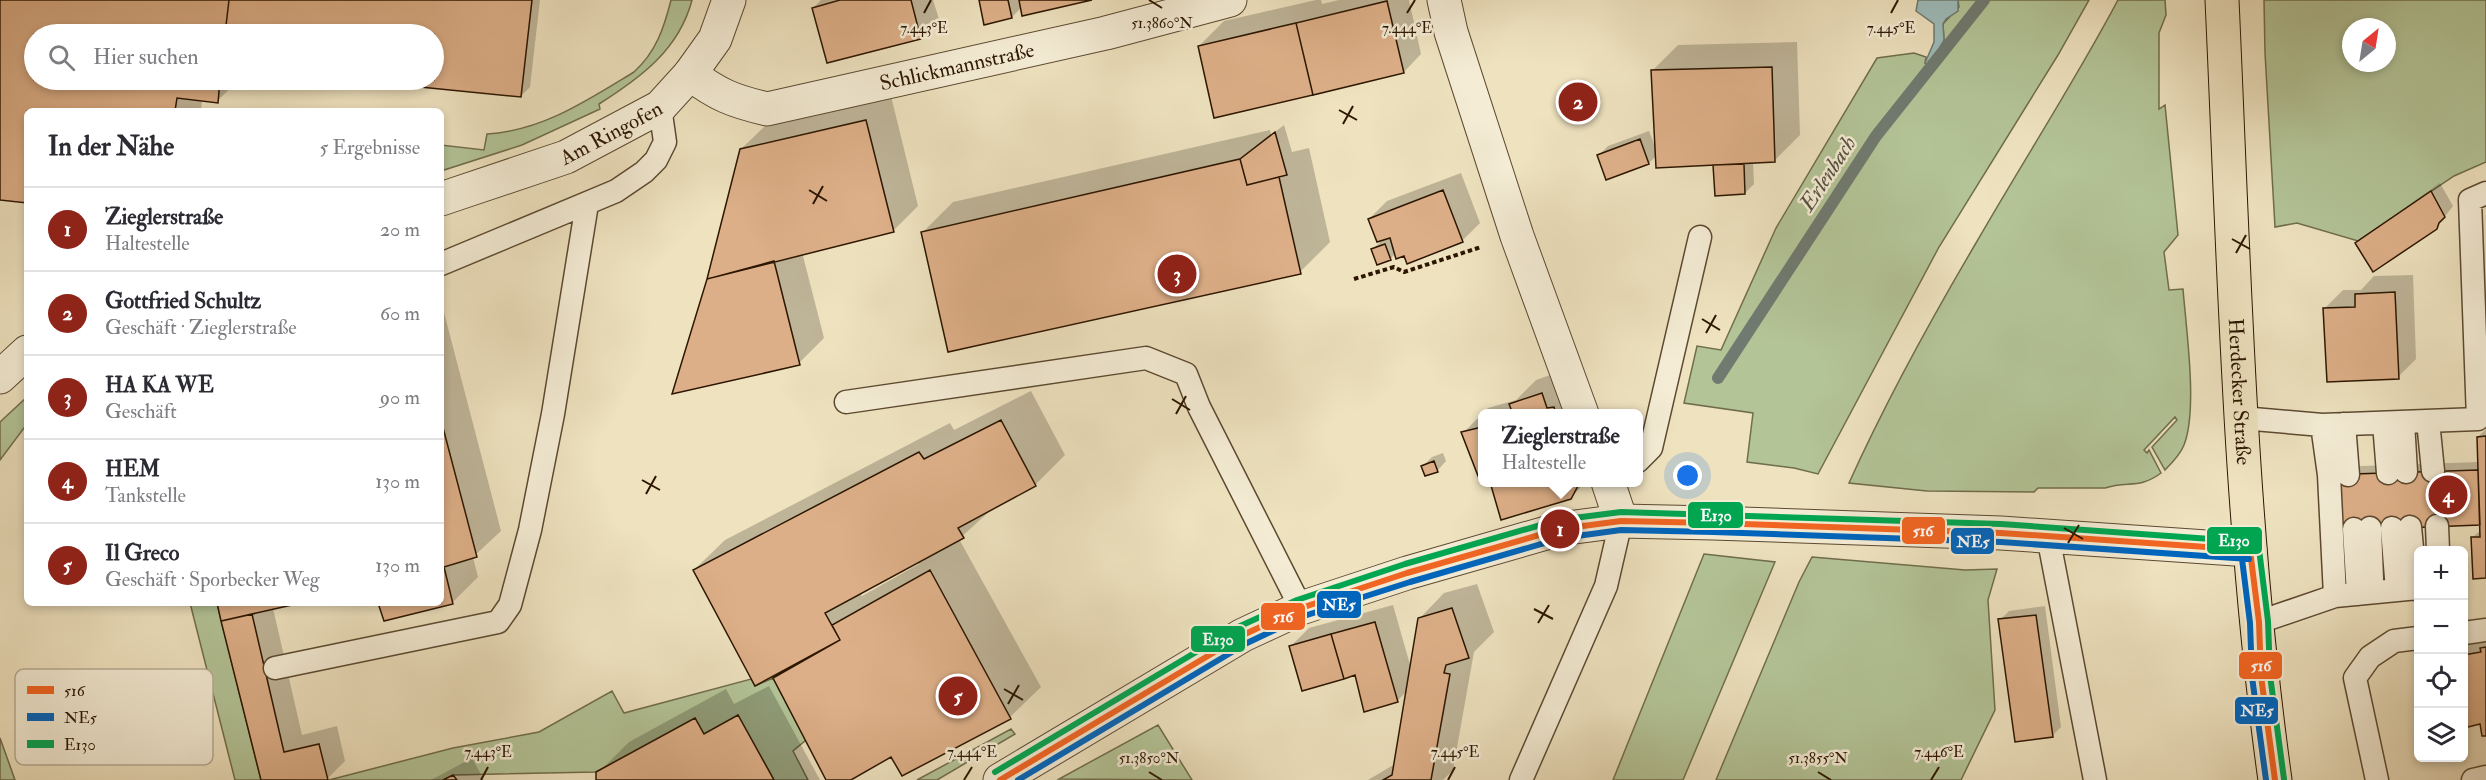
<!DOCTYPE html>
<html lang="de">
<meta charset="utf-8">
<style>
body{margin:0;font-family:"IM FELL Double Pica",serif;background:#f2f2f3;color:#2b2b33}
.controls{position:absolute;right:18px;bottom:18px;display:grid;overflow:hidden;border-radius:9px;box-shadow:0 3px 9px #0003}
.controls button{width:54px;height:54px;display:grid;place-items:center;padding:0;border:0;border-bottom:2px solid #e1e1e2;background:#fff;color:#2b2b33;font:30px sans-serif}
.compass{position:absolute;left:2342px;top:18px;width:54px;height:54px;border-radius:50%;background:#fff;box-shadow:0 3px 9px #0003;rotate:30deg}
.you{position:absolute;left:1688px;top:476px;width:21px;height:21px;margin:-15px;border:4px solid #fff;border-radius:50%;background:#1a73e8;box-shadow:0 0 0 9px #1a73e833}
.badge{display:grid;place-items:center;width:39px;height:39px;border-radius:50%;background:#8f2418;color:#fff;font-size:20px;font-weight:700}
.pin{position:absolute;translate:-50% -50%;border:3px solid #fff;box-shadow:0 2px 6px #0006}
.popup{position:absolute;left:1478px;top:409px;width:165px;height:78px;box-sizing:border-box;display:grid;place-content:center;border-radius:9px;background:#fff;filter:drop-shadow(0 2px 4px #0005);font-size:20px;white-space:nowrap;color:#7c7c81}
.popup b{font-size:22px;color:#2b2b33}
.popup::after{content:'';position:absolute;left:50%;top:100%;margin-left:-12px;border:12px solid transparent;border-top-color:#fff}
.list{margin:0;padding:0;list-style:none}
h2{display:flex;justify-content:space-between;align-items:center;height:78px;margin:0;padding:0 24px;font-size:26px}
h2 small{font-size:20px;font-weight:400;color:#7c7c81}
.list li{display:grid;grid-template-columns:39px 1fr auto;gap:18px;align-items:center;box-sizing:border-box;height:84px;padding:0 24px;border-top:2px solid #e1e1e2}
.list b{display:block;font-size:22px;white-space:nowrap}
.list p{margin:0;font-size:20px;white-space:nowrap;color:#7c7c81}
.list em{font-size:20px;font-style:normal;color:#7c7c81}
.icon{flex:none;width:33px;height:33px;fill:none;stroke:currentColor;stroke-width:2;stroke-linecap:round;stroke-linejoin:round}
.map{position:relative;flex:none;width:2486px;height:780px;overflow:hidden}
.search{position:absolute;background:#fff;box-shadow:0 3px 9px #0003;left:24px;top:24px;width:420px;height:66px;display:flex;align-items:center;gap:15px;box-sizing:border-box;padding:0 21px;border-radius:33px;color:#7c7c81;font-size:22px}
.panel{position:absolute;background:#fff;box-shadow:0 3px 9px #0003;left:24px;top:108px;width:420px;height:498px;border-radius:9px}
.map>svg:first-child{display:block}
.green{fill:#b3c497;stroke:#706d4c;stroke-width:1.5;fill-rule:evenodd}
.water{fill:#9dbcbb;stroke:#707a70;stroke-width:1.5}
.shadow{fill:#0003;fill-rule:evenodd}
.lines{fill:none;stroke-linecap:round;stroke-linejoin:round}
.stream{stroke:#707a70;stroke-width:12}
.building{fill:#ddaf88;stroke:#2c1600;stroke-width:1.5}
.service-casing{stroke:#5c4930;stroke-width:25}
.minor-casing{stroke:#5c4930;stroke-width:35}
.tertiary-casing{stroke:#5c4930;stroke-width:35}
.primary-casing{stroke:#2c1600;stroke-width:35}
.path{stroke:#2c1600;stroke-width:4;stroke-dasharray:4.5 3;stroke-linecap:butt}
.service{stroke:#f4ecd5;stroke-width:22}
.minor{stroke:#f4ecd5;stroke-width:33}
.tertiary{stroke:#f4ecd5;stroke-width:33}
.primary{stroke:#eee2bf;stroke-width:33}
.bus-1-casing{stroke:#f4ecd5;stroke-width:10}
.bus-2-casing{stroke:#f4ecd5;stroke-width:10}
.bus-3-casing{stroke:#f4ecd5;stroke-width:10}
.bus-1{stroke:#f26522;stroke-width:6}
.bus-2{stroke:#0065bd;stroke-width:6}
.bus-3{stroke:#00a651;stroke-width:6}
.ticks{fill:none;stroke:#2c1600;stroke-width:2}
.labels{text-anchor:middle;stroke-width:5;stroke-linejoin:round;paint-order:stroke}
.street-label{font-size:21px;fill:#2c1600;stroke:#f4ecd5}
.water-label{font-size:22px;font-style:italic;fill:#545041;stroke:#f4ecd5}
.key{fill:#f4ecd5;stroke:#b8ac95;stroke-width:1.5}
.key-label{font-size:16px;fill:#2c1600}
.ticks-label{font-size:15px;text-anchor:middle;fill:#2c1600;stroke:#f4ecd5;stroke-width:5;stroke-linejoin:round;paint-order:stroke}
.line-badge{stroke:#f4ecd5;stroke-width:2}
.badge-label{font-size:16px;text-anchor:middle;font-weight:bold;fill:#fff}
</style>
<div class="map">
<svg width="2486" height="780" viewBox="0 0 2486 780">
<rect width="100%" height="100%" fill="#eee2bf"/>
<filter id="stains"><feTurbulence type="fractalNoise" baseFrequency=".00333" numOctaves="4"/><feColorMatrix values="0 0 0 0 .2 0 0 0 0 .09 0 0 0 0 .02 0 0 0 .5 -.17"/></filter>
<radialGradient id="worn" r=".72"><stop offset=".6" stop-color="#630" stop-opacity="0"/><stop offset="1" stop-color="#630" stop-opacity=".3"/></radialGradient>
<path class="green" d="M671,0H692C679,50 640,78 599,104L600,109L522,145L444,170L441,165V145L484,150L487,134C542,131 588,100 634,72C656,52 664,28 671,0Z
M1958,0H2089L2058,55L1939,247L1818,474L1794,468L1747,462L1753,413L1684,403L1697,346L1721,350L1776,228L1877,58L1914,53L1926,57L1925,63L1929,66L1944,40L1943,24L1959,7Z
M2118,0H2165L2166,15L2159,33V109L2165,105L2178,235L2164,252L2169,290L2183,289C2186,328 2198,410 2184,445C2180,455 2172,463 2165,470L2152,447L2177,420L2175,417L2144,450L2147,453L2149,450L2161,473C2138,490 2128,480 2105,488H2038L2034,492L1927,491L1849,483C1886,401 1930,321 1976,243C2023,161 2074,83 2118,0Z
M2264,0H2486V162L2454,176L2358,241L2297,223L2275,227L2265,53ZM2351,27H2387V63H2351Z
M27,397V424L0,460V422Z
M1704,554L1775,562L1683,780H1613Z
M1812,557L1965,570L1997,569L1988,600L1995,710L1961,780H1716L1799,582Z
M190,603H217L261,780H235Z
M773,678L806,740L793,751L808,780H774L738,715L704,734L695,718L596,772L454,775L443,780H329L453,748L539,732L612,691L624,713L751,679L755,686Z
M1158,725L1192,780L1059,779Z
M1011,729L1015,734L937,780H917Z
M0,738L15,780H0Z"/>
<path class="water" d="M1918,0H1958V11L1946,19L1943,24L1944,40L1929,66L1925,63L1934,42V24L1916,11Z"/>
<path class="shadow" d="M0,0H540L530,87L521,96L364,80H434V34H34V80H239L217,101L202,100L201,111H27V201L0,198Z
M821,0H933L939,19L921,37L828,62L813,8Z
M980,0H1085L1022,7L1012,17Z
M1316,0H1321L1322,4L1339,0H1409L1421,54L1404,72L1199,46L1224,21Z
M1797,42L1800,135L1774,161L1753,162L1754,184L1745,193L1714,163L1657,155L1649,163L1599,155L1608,146L1649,131L1656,149L1653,70L1678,45Z
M891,96L918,206L893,231L802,252L824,338L799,363L708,279L741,149L767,124Z
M1284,125L1292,152L1309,148L1330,242L1300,272L923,232L953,202L1270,130L1271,135Z
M1461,173L1480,223L1462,241L1405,254L1396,253L1391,258L1378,263L1372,250L1384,238L1369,219L1387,201Z
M2440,183L2453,206L2436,228L2357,244L2366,235Z
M2413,275L2416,359L2398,377L2325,308L2343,290H2361L2374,276Z
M441,301L501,531L473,557L478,577L453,602L385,619L380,603H441Z
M1567,369L1589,414H1482L1488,408L1516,400L1536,380Z
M1031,391L1065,455L1035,485L992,509L959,539L1041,687L1010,717L903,774L892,755L848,780H828L774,676L694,570L725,540L950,423L954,430ZM917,562L919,564L862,596L860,593Z
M1482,414V479L1463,433Z
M2486,429V577L2473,537L2482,529L2481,521L2332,467L2479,462L2478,437Z
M1443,453L1446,461L1437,471L1423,466L1432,457Z
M1491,482H1586L1571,497Z
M1477,584L1494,632L1474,652L1453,770L1443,780H1368L1395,764L1407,691L1397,701L1356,673L1291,646L1309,628L1393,605L1411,668L1419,619L1444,593Z
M219,603H294L273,608L302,735L337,726L345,761L327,779L263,780Z
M2045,606L2061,727L2052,736L2000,620L2009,611Z
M2486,631V734L2481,722L2464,726V636Z
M769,686L820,780H597L598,773L629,742L726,689L734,704Z
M472,758L484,780H431Z"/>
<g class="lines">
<path class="stream" d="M1718,378L1876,136L1984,0"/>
</g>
<path class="building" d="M0,0H229L225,34H34V80H220L218,103L177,98L175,111H27V203L0,200Z
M229,0H532L521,97L350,80H434V34H225Z
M840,0H911L921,39L827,63L812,8Z
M979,0H1008L1012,18L984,25Z
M1019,0H1092L1022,16Z
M1387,1L1404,73L1313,95L1296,23Z
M1296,23L1313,95L1214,118L1198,46Z
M1772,67L1775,162L1656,168L1651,70Z
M866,120L894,232L707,279L740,149Z
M1275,132L1287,175L1247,185L1240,159Z
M1640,139L1649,164L1606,180L1597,155Z
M1240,159L1247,185L1279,177L1301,274L948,352L921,232Z
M1744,164L1745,194L1715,196L1713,165Z
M1443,190L1463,242L1407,264L1404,256L1396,259L1390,238L1377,242L1368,219Z
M2431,191L2445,217L2439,223L2437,229L2373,272L2355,243Z
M1385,244L1391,260L1377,265L1371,249Z
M774,261L800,365L672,394L707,279Z
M2395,292L2399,379L2327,382L2323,308L2355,307V294Z
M1542,393L1547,408L1554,407L1556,414H1513L1509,404Z
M441,420L477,557L444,567L453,604L384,621L378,603H441Z
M1001,420L1036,486L958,528L964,538L825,613L840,640L755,686L693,570L919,452L924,459Z
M1482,427V481H1480L1461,432Z
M2486,436V578L2473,579L2471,537H2480L2477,437Z
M1434,461L1438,472L1425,476L1421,466Z
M2478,470L2480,525L2325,531L2322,475Z
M1490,482H1580L1571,499L1501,520Z
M930,570L1011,719L902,776L891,757L851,780H826L773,678L840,640L832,625Z
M217,603H301L221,621Z
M1452,608L1469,658L1446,665L1444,673L1450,674L1431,780H1383L1392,775L1418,618Z
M252,614L284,752L319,744L328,780H261L221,621Z
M2036,615L2053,737L2015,742L1998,619Z
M1375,622L1398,702L1364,712L1355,675L1344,679L1331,634Z
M1331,634L1344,679L1302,691L1289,646Z
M2486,647V736H2482L2480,724L2464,728V655L2481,652L2480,648Z
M738,715L774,780H596V772L695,718L704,734Z
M453,775L457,780H443Z"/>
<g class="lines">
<defs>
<path id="service" d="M441,264L616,191L644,172L656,160L665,142L660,107
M846,402L1146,358L1186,374L1199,407L1301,608
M2242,418L2322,425L2478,419L2470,200L2486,193
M2428,421L2433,471
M2403,422L2406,472
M2384,423L2388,473
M2344,424L2348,475
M2322,425L2329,475L2335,596
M1638,461L1651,448L1700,237
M2437,526L2438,550
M2410,527L2416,589
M2370,528L2372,579
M2392,528L2397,590
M2354,529L2358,594
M2048,536L2095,780
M2259,622L2335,596L2418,588
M2464,633L2486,630
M275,668L498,622L510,605L530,530L553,414L587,204
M1521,780L1606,586L1621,521
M2377,780L2355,678L2370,657L2394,641L2418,638
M2473,780L2486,777"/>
<g id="minor">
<path d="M1444,0L1451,32L1517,236L1582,414"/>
<path id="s1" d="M690,74C718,95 733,101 767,109L1106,33L1230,0"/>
<path id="s2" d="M441,199L566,157L660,107L690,74L715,39L729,0"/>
<path d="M0,377L27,352"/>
<path d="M1608,482L1621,521"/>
</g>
<path id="tertiary" d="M1000,780L1243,635L1301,608L1407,573L1560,529L1621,521L1713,523L2001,533L2250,550"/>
<g id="primary">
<path id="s3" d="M2222,0C2234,260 2239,522 2275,780"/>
</g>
</defs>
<use href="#service" class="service-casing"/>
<use href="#minor" class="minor-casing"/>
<use href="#tertiary" class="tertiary-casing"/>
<use href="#primary" class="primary-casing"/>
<path class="path" d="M1354,279L1394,267L1404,272L1481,247"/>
<use href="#service" class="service"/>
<use href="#minor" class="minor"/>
<use href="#tertiary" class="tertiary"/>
<use href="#primary" class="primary"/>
<defs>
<path id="bus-1" d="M2250,550L2259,622L2261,676L2275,780
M1000,780L1243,635L1301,608L1407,573L1560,529L1621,521L1713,523L2001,533L2250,550"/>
<path id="bus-2" d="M2241,551L2250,623L2252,677L2266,780
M1018,780L1247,643L1304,616L1410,582L1562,538L1621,530L1713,532L2001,542L2249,559"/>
<path id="bus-3" d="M995,772L1238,627L1297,600L1405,564L1558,520L1621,512L2001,524L2253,542L2259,549L2268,621L2270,675L2284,779"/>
</defs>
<use href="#bus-1" class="bus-1-casing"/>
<use href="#bus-2" class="bus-2-casing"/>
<use href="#bus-3" class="bus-3-casing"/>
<use href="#bus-1" class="bus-1"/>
<use href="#bus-2" class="bus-2"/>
<use href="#bus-3" class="bus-3"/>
</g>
<path class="ticks" d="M1149,0L1162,8M924,13L931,0M1407,13L1415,0M1891,13L1898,0M1339,110L1357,120M1343,124L1353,106M809,190L827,201M813,204L823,186M2232,239L2250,249M2236,253L2246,235M1702,319L1720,330M1706,333L1716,315M1172,399L1190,410M1176,414L1186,396M642,480L660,490M646,494L656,476M2064,528L2083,539M2068,543L2079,525M1534,609L1553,619M1538,623L1549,605M1004,689L1023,700M1008,704L1019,685M1149,772L1162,780M1818,772L1831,780M481,780L488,767M964,780L972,767M1448,780L1455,767M1931,780L1939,767"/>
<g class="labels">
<g class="street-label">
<text dy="7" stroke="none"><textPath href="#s1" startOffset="280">Schlickmannstraße</textPath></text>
<text dy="7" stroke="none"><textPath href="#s2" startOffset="183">Am Ringofen</textPath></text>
<text dy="7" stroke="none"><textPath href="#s3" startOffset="392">Herdecker Straße</textPath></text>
</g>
<g class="water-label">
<text transform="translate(1827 173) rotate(-57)" y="8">Erlenbach</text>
</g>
</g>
<rect x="15" y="669" width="198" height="96" rx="9" class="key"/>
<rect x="27" y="686" width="27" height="8" fill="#f26522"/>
<rect x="27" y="713" width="27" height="8" fill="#0065bd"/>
<rect x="27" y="740" width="27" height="8" fill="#00a651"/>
<g class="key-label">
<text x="64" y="696">516</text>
<text x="64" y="723">NE5</text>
<text x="64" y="750">E130</text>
</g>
<g class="ticks-label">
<text x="1162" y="28">51.3860°N</text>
<text x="1407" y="33">7.444°E</text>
<text x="924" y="33">7.443°E</text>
<text x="1891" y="33">7.445°E</text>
<text x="488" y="757">7.443°E</text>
<text x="972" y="757">7.444°E</text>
<text x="1455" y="757">7.445°E</text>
<text x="1939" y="757">7.446°E</text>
<text x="1149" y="763">51.3850°N</text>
<text x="1818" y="763">51.3855°N</text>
</g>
<g class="line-badge">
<rect x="1687" y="501" width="57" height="28" rx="6" fill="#00a651"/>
<rect x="1901" y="516" width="45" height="29" rx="6" fill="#f26522"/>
<rect x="2206" y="526" width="57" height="29" rx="6" fill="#00a651"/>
<rect x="1950" y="527" width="45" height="28" rx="6" fill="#0065bd"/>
<rect x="1316" y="590" width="46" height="29" rx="6" fill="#0065bd"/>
<rect x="1260" y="602" width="46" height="29" rx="6" fill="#f26522"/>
<rect x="1190" y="625" width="56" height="28" rx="6" fill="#00a651"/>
<rect x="2238" y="651" width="45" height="29" rx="6" fill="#f26522"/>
<rect x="2234" y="696" width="45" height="29" rx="6" fill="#0065bd"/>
</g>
<g class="badge-label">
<text x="1716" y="521">E130</text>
<text x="1923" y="536">516</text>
<text x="2234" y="546">E130</text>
<text x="1973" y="547">NE5</text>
<text x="1339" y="610">NE5</text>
<text x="1283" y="622">516</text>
<text x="1218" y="645">E130</text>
<text x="2261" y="671">516</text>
<text x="2257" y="716">NE5</text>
</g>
<rect width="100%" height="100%" filter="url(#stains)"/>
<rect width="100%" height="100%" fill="url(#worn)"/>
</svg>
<div class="controls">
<button>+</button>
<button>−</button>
<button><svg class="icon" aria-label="locate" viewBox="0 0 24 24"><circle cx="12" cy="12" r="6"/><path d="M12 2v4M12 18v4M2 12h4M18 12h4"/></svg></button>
<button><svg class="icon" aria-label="layers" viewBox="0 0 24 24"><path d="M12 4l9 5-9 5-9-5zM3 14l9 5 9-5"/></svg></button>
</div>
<svg class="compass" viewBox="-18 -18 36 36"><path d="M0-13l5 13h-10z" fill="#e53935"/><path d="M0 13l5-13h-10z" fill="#7c7c81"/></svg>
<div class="you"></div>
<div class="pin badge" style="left:1560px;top:529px">1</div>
<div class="popup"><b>Zieglerstraße</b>Haltestelle</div>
<div class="pin badge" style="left:1578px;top:102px">2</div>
<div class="pin badge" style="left:1177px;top:274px">3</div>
<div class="pin badge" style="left:2448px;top:495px">4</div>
<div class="pin badge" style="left:958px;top:696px">5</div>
<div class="search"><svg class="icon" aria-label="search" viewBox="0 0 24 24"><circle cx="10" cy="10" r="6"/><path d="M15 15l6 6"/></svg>Hier suchen</div>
<section class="panel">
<h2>In der Nähe<small>5 Ergebnisse</small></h2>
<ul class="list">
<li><span class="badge">1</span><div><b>Zieglerstraße</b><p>Haltestelle</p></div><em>20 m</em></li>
<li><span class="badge">2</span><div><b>Gottfried Schultz</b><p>Geschäft · Zieglerstraße</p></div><em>60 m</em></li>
<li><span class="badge">3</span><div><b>HA KA WE</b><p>Geschäft</p></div><em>90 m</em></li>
<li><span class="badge">4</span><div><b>HEM</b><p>Tankstelle</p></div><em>130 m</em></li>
<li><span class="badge">5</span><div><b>Il Greco</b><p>Geschäft · Sporbecker Weg</p></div><em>130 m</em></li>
</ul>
</section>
</div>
